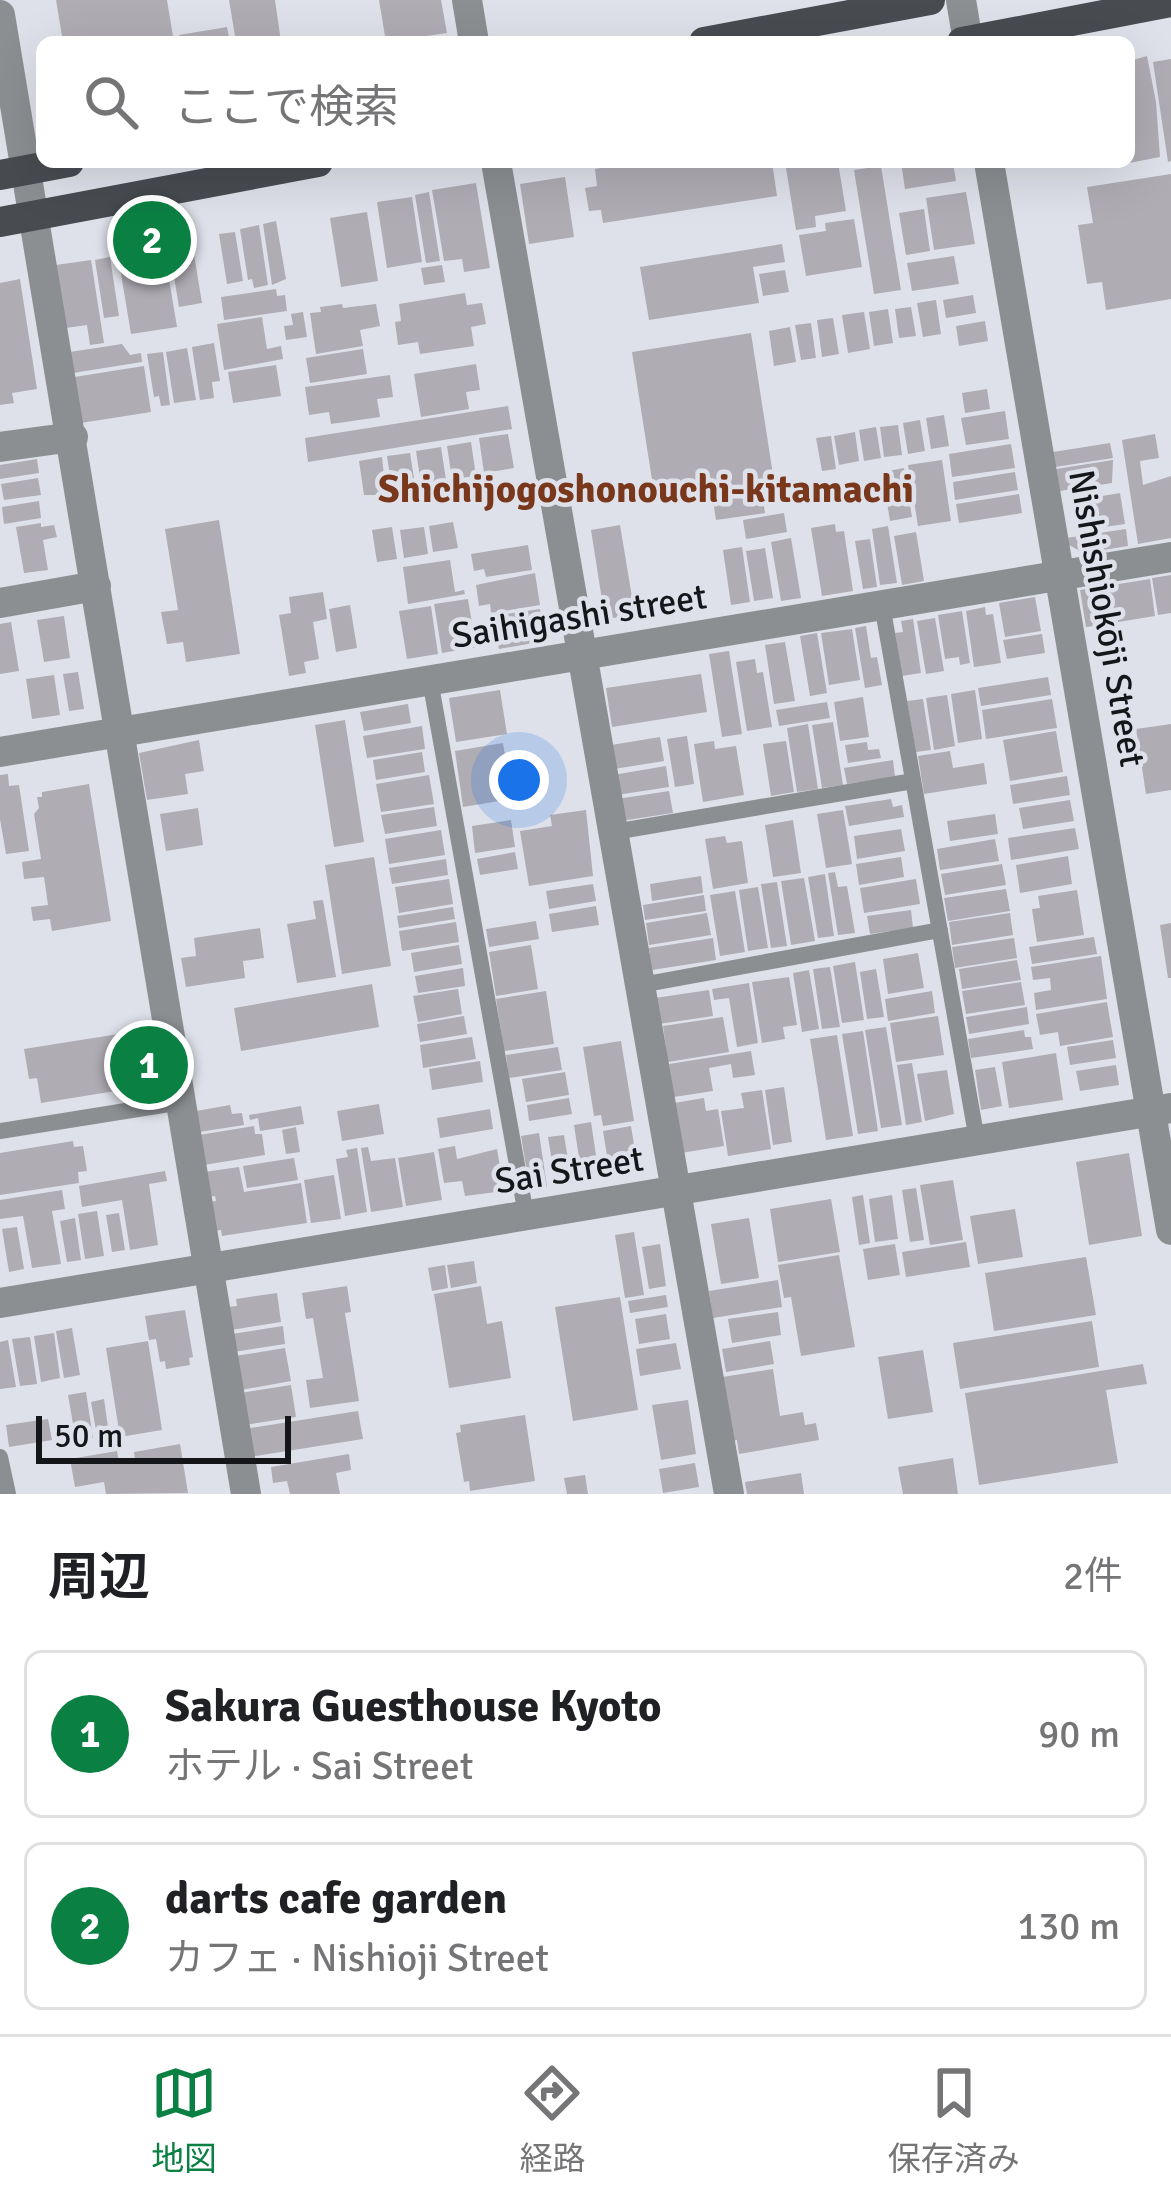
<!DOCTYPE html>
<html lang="ja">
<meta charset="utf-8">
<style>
body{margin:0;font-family:Signika,"Noto Sans JP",sans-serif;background:#f6f6f6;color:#202124}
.scale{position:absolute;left:36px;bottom:30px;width:255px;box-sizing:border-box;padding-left:12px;border:6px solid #151619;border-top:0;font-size:33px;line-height:42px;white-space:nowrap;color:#151619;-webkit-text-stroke:9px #dfe1ea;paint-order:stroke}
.you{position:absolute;left:519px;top:780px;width:42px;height:42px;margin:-30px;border:9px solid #fff;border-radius:50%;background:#1a73e8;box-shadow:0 0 0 18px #1a73e833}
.badge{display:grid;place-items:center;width:78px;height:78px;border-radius:50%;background:#0b8043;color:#fff;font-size:39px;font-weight:700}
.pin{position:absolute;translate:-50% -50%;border:6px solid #fff;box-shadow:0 3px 12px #0006}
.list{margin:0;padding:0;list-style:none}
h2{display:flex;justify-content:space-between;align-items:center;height:156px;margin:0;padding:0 48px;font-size:51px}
h2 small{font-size:39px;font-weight:400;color:#757577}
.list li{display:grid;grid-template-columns:78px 1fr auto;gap:36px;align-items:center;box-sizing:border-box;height:168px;margin:0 24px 24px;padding:0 24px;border:3px solid #e0e0e0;border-radius:18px}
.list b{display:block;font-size:45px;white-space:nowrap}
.list p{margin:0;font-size:39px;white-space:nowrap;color:#757577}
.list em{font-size:39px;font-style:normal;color:#757577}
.icon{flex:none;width:66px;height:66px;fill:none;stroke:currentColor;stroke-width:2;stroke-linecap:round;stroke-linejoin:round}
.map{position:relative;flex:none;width:1171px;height:1494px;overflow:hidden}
.search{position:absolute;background:#fff;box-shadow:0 12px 48px #0002;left:36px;right:36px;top:36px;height:132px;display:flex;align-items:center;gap:30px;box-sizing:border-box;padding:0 42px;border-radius:18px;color:#757577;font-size:45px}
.sheet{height:540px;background:#fff}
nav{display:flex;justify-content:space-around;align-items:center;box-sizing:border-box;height:168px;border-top:3px solid #e0e0e0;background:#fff;font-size:33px;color:#757577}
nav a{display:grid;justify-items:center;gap:6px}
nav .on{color:#0b8043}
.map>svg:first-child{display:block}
.building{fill:#afacb4}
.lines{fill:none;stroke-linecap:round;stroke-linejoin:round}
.service{stroke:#8c8f92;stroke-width:16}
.minor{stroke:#8c8f92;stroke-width:30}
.tertiary{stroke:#8c8f92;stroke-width:30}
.primary{stroke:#484c51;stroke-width:30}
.labels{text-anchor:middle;stroke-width:9;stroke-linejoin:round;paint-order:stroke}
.street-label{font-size:36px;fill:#151619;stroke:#dfe1ea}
.neighbourhood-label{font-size:39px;font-weight:bold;fill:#79371c;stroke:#dfe1ea}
</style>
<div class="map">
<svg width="1171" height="1494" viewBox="0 0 1171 1494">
<rect width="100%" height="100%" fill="#dfe1ea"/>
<path class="building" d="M56,0H167L174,42H63Z
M229,0H275L281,42H236Z
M379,0H441L447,33L386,42Z
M227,27L230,42H180L179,35Z
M1147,56L1156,102L1160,157L1129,163V61Z
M1171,59V161L1168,162L1153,62Z
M634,162H772L777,196L603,223L601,210L589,211L585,188L597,186L595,169Z
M785,162H838L846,211L815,216L816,227L796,230Z
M901,162H953L956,181L905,189Z
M881,166L901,290L874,294L854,170Z
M1171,174V299L1106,310L1102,282L1087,284L1078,225L1093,223L1087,187Z
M565,177L574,237L529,244L520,184Z
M476,183L490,268L464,272L462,259L444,261L432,190Z
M429,192L440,261L426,263L415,195Z
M966,192L975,244L934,250L926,198Z
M412,197L422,262L387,268L377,202Z
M924,209L930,251L906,255L899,213Z
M367,212L378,281L341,287L330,218Z
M854,219L862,267L806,276L799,235L826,231L825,223Z
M276,221L286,279L272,285L263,224Z
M259,225L268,285L254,288L252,279L248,280L240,229Z
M235,232L243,281L227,284L219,234Z
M192,242L202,303L179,307L169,246Z
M782,244L785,262L753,267L759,303L649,320L640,267Z
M164,249L177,327L131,334L118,256Z
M954,256L959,284L912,291L907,263Z
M110,257L119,316L104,318L95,260Z
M91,260L104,343L90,345L87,325L66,328L56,265Z
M442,265L445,282L424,285L421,268Z
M785,270L789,292L763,296L759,274Z
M20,279L37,389L12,393L14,403L0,405V283Z
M276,289L277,296L285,295L287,311L224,320L221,297Z
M465,293L467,305L482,303L486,324L471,327L474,346L420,354L418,342L398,345L395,322L401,321L399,304Z
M973,295L976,313L946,318L943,300Z
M936,300L941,334L923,337L917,303Z
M342,304L343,308L376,304L380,326L360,330L363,346L316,354L310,313L321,312L320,307Z
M911,307L916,336L899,338L895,309Z
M888,309L893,343L874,346L869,312Z
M303,312L307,337L286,340L284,326L293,325L291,314Z
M864,312L870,349L848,353L842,315Z
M262,317L267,349L281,346L283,359L224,370L217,324Z
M833,318L839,354L822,357L817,320Z
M985,321L988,341L959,346L956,326Z
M811,323L816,358L801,360L795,325Z
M790,327L796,362L774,366L769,331Z
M751,333L774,481L655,499L632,352Z
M214,343L220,381L212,382L214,398L200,400L192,347Z
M122,344L130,355L141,353L142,362L73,373L70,352Z
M187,348L196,400L174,403L166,352Z
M363,349L367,374L310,383L306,358Z
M163,352L170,405L161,406L159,396L154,397L147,354Z
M476,364L480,390L466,392L469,409L421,417L414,374Z
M276,365L281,396L233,403L228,372Z
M144,366L151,412L81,423L74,377Z
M390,375L393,397L377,399L380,417L331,424L329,412L309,415L305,387Z
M987,389L990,409L965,413L962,393Z
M508,406L512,429L308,462L305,438Z
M1005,411L1009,439L966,445L961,418Z
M944,415L949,446L931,449L926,418Z
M920,420L925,451L908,454L903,423Z
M898,425L902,455L884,457L880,427Z
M876,427L881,458L864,461L859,430Z
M855,432L859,461L839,465L834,436Z
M508,434L514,468L484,473L479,438Z
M1155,434L1159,458L1140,461L1143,485L1171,476V538L1138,544L1122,440Z
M831,436L836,469L822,471L816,438Z
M471,442L476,476L452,479L447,446Z
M1110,443L1113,458L1055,467L1053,452Z
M1011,444L1015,468L952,477L949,454Z
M441,447L446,480L421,484L416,451Z
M410,453L414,478L409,479L410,486L392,489L387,456Z
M382,457L386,495H364L359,461Z
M37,459L39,473L0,479V465Z
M942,460L951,521L918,526L908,465Z
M1113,460L1112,483L1060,491L1056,469Z
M904,468L912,517L890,521L882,472Z
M1015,472L1018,490L955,500L953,482Z
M38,478L41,495L4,500L1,484Z
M762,493L765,513L716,520L713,501Z
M1120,493L1125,524L1077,531L1072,501Z
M1019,494L1022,513L959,523L956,504Z
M39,501L41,518L4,524L2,507Z
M784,513L787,532L746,539L743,520Z
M219,520L240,654L186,662L183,642L167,644L161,612L178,610L165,529Z
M453,522L458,548L433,552L429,526Z
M41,523V527L54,525L57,537L43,540L48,570L24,573L16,527Z
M835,524L836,532L844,531L853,591L822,596L811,528Z
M620,525L635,615L605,619L591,530Z
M888,526L897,583L880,585L872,529Z
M392,527L397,559L377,562L372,530Z
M424,527L428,554L404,558L400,530Z
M1126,529L1128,546L1084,553L1067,544L1066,538Z
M916,532L924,581L902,585L894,536Z
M791,538L801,598L781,601L771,542Z
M870,539L877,587L863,589L855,541Z
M528,545L532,570L486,577L484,569L474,571L471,554Z
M742,547L750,602L731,605L723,550Z
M765,548L773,598L754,601L746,551Z
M450,560L455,592L464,590L465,594L408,604L403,567Z
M535,573L540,605L491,613L490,604L479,606L476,585Z
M1171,575V613L1158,615L1152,578Z
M1150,579L1155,616L1106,624L1100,587Z
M1097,587L1103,625L1086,627L1080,590Z
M323,592L327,619L313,622L319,659L304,662L306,673L289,676L279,615L291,613L289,597Z
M1035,597L1041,631L1005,637L999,603Z
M468,599L476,647L442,653L434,604Z
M350,605L357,648L336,652L329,609Z
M431,606L438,654L407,659L399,611Z
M985,607L986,615L993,614L1001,663L974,667L966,611Z
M540,609L545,641L499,649L497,640L487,641L485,630L496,629L494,616Z
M962,611L970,663L960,665L959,657L945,659L938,615Z
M64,616L70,658L44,662L37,620Z
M935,618L944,671L926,674L917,621Z
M913,619L921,673L902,676L895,633L903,632L901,621Z
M11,622L19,671L0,674V624Z
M866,626L871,658L877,657L882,685L865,688L855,628Z
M852,629L860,680L829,685L821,633Z
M817,633L827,693L810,696L800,636Z
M1042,634L1045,653L1007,659L1003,640Z
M785,642L795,701L774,704L765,645Z
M729,651L742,734L722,737L709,654Z
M755,659L757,673L763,672L772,727L747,731L736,662Z
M78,672L84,709L69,711L63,674Z
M701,674L707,712L612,727L606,688Z
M54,675L60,715L32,719L26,679Z
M1048,677L1051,695L981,706L978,688Z
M500,690L507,734L456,742L449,698Z
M975,690L982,739L958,743L951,694Z
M947,695L955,746L934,750L926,698Z
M863,697L869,737L840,741L834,702Z
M923,699L931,750L916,752L907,701Z
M1052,699L1057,728L986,739L982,710Z
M827,702L830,718L779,726L776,710Z
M408,704L411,723L364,731L360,712Z
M345,720L364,842L334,847L315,725Z
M833,722L843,785L822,788L812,725Z
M808,724L818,789L797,792L787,728Z
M1171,724V790L1146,794L1136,729Z
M422,726L425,749L367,758L363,736Z
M1056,731L1063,772L1010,781L1003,740Z
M687,736L694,784L675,787L667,739Z
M660,737L664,761L614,769L611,745Z
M199,740L204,771L185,774L188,794L147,800L139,753Z
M714,741L715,749L736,746L744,795L703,802L694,744Z
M786,741L794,792L771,796L763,744Z
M867,742L868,750L879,749L881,758L848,763L845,745Z
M503,743L512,799L463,807L455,751Z
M950,751L953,768L984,763L987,784L924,794L918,756Z
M422,752L425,772L376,780L373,760Z
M893,760L895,777L847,784L844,768Z
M666,766L669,787L617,795L613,775Z
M8,774L9,786L19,785L29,851L6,854L0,819V775Z
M429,775L434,804L381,812L376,784Z
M1067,776L1070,795L1013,804L1010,785Z
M89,784L111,921L52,931L50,919L33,921L31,907L48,905L44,877L24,879L22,862L41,859L34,814L39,808L37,797H42V792Z
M669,791L673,813L621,821L617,799Z
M891,799L893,807L902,805L904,817L849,826L845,806Z
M1070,800L1074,821L1023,829L1019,808Z
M434,807L437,826L385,834L381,815Z
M198,808L203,845L166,851L160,814Z
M586,810L593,876L529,886L520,831L552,826L550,815Z
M843,810L852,864L826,868L817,814Z
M995,814L998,834L950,841L947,821Z
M511,820L515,847L475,853L472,826Z
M793,820L801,873L773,877L765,825Z
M1075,828L1079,849L1011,860L1008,838Z
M901,829L905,851L857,859L854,836Z
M441,830L445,855L389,864L385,839Z
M725,836L727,843L742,841L748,883L713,889L705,839Z
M995,839L999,861L940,870L937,849Z
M515,852L518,869L480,875L477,859Z
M1068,856L1072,884L1020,893L1016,865Z
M374,857L391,966L342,974L325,865Z
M901,857L904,877L859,885L856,864Z
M446,859L448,875L392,884L389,868Z
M1002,864L1006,885L945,895L941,874Z
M835,872L838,887L847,886L855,933L838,935L828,873Z
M825,874L834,936L818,938L808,877Z
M701,876L703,893L652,901L650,884Z
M804,878L815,941L791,945L781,881Z
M449,879L453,904L399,913L395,887Z
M916,879L920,904L864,913L860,888Z
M777,882L787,946L771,948L761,884Z
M593,884L596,901L549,909L546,891Z
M758,887L768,948L748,951L739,890Z
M1006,889L1010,911L948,921L944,898Z
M1077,890L1084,935L1037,942L1032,909L1040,908L1038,896Z
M735,891L745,952L720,956L710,895Z
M704,895L706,911L645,920L643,905Z
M323,900L336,977L297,983L287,924L316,919L313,901Z
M596,906L599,925L552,932L549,914Z
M453,907L455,919L399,928L397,916Z
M911,910L913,928L870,934L867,916Z
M707,913L711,935L649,945L646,923Z
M1010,913L1013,935L952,945L949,922Z
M536,921L539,939L489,947L486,929Z
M456,922L459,942L402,951L399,931Z
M1171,923V978H1168L1160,925Z
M260,928L264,958L243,961L245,978L186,987L181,958L196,956L194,938Z
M1094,937L1097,954L1032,964L1029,947Z
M713,938L716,960L652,970L649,948Z
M1014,938L1017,958L955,968L952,947Z
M459,945L462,964L414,972L411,953Z
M531,945L538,989L496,996L489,952Z
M918,953L924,988L888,994L883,959Z
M1101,956L1107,999L1036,1010L1034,993L1051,990L1050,978L1033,980L1031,967Z
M1017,960L1021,980L962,989L959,969Z
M855,962L864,1020L842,1023L833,966Z
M830,967L840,1027L822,1029L813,969Z
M463,968L465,986L418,993L415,976Z
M876,969L884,1017L867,1019L860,972Z
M809,970L819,1029L802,1032L793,973Z
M789,977L797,1025L783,1027L785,1039L762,1043L752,982Z
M1021,982L1025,1005L966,1014L962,991Z
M749,983L758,1043L737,1047L729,998L714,1000L712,989Z
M372,984L379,1027L241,1051L234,1008Z
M458,989L462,1014L418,1022L413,996Z
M709,990L713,1016L659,1024L655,998Z
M546,991L554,1044L504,1051L496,999Z
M932,991L935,1013L888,1021L885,999Z
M1107,1002L1113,1037L1060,1046L1058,1032L1040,1035L1036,1014Z
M1027,1007L1029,1024L969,1034L966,1017Z
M464,1016L467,1034L420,1042L417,1024Z
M938,1016L944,1055L896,1062L890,1023Z
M723,1017L729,1052L668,1062L663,1026Z
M886,1027L902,1125L881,1128L865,1030Z
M1024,1030L1025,1037H1031L1033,1049L971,1058L968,1039Z
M863,1031L878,1131L858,1134L842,1034Z
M131,1032L140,1087L41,1103L37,1078L29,1079L24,1049Z
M837,1035L853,1136L826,1140L810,1039Z
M472,1037L476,1059L423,1068L420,1045Z
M1113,1040L1116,1058L1070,1065L1067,1047Z
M621,1041L634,1121L603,1126L601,1115L594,1116L583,1047Z
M558,1047L562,1070L509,1078L506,1055Z
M751,1051L755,1075L733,1078L731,1064L709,1068L713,1091L674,1097L669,1064Z
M1056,1053L1063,1100L1009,1108L1002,1062Z
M480,1061L483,1082L432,1090L429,1069Z
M912,1063L922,1122L906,1125L897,1065Z
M1116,1065L1119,1085L1080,1091L1076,1071Z
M995,1067L1002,1106L981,1110L975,1070Z
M947,1070L954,1114L925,1121L917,1074Z
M565,1072L569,1095L526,1102L522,1079Z
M784,1087L792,1142L773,1145L765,1090Z
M762,1090L771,1149L728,1156L721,1111L744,1108L741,1093Z
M569,1098L572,1114L529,1121L527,1105Z
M704,1098L706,1111L718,1109L724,1146L681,1153L674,1103Z
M379,1104L384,1134L342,1141L337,1111Z
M230,1105L232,1114L242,1113L244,1125L199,1132L196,1111Z
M301,1106L304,1124L260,1131L258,1118L250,1120L249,1115Z
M490,1109L493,1129L440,1138L437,1118Z
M591,1122L597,1162L580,1164L574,1125Z
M254,1126L255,1134H262L265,1155L204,1165L199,1135Z
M631,1126L638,1170L610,1174L603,1131Z
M296,1127L300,1152L286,1154L282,1130Z
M539,1133L547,1187L530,1190L521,1136Z
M564,1135L571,1178L555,1180L548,1137Z
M73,1141L74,1147L83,1146L87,1171L78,1172L79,1183L0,1195V1153Z
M455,1146L457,1159L497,1149L504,1191L465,1196L462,1181L444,1183L438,1149Z
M368,1147L371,1161L395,1158L403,1207L371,1212L361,1148Z
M357,1148L367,1212L345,1216L336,1159L348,1157L346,1150Z
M434,1152L442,1200L406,1206L398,1158Z
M1129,1153L1142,1236L1089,1245L1076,1162Z
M294,1158L298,1180L247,1188L243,1166Z
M239,1167L244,1192L301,1183L307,1223L222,1236L221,1230L213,1231L208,1202L216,1201L215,1196L208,1197L204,1172Z
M165,1171L167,1181L149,1184L158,1245L130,1250L122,1200L82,1207L79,1186Z
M334,1175L341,1219L311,1223L304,1180Z
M953,1180L963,1240L930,1245L920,1185Z
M916,1188L924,1240L910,1242L902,1190Z
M62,1190L65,1209L52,1211L61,1264L32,1268L23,1216L0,1219V1200Z
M863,1195L870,1243L859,1245L852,1197Z
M892,1195L898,1239L875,1242L869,1199Z
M831,1199L840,1252L778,1262L770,1209Z
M1015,1209L1023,1257L978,1264L970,1216Z
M97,1211L104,1256L85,1259L78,1214Z
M119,1213L125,1250L112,1252L106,1215Z
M75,1218L81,1260L67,1262L60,1221Z
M749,1218L759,1278L721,1284L711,1224Z
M17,1227L24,1269L9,1272L2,1229Z
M634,1232L644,1295L625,1298L615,1235Z
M966,1242L970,1267L906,1277L902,1252Z
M660,1244L666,1286L649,1289L642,1247Z
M895,1244L900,1275L868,1280L863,1249Z
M839,1255L855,1347L801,1356L791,1297L784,1298L778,1265Z
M1086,1257L1096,1315L994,1331L985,1273Z
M474,1261L477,1283L451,1288L447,1265Z
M445,1265L448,1288L432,1291L428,1268Z
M778,1280L782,1307L713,1318L709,1291Z
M347,1286L351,1312L345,1313L359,1401L310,1408L306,1380L323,1378L313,1318L306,1319L302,1293Z
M481,1286L487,1324L502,1321L511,1378L449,1388L434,1294Z
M277,1293L281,1322L231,1330L228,1307L237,1306L236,1299Z
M666,1295L668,1307L630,1313L628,1301Z
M620,1297L638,1410L573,1421L555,1307Z
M185,1310L193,1357L189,1358L190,1365L166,1369L165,1361L160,1362L156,1339L149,1340L145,1316Z
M778,1312L781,1335L732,1343L728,1319Z
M666,1314L670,1339L639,1344L635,1319Z
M1092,1321L1099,1367L960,1389L953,1343Z
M283,1326L285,1344L234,1352L232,1334Z
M72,1328L80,1375L64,1378L56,1331Z
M54,1333L60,1378L41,1382L34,1336Z
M30,1337L37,1384L20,1386L12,1339Z
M8,1340L16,1387L0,1389V1342Z
M148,1341L162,1430L120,1437L106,1348Z
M770,1341L774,1364L726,1372L722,1349Z
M676,1343L681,1369L640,1376L636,1349Z
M285,1348L291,1381L241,1390L235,1356Z
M923,1350L933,1412L888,1419L878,1357Z
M1143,1364L1147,1384L1106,1390L1118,1463L979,1485L965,1393Z
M773,1369L780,1416L803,1412L805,1425L816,1423L819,1440L739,1454L737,1440L733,1441L722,1377Z
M291,1385L296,1417L245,1425L240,1393Z
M86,1392L93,1438L76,1441L68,1395Z
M104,1399L109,1434L97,1436L91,1402Z
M688,1400L696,1454L661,1460L652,1405Z
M358,1411L363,1439L249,1457L244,1429Z
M525,1415L535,1481L470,1491L469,1481L464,1482L456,1433L461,1432L460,1425Z
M48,1419L52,1440L9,1447L6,1425Z
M180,1444L188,1493L106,1494L104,1482L75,1487L70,1459L117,1451L119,1462L135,1460L134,1452Z
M349,1454L351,1470L336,1473L340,1494H290L287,1481L273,1483L271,1467Z
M953,1458L958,1494H903L898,1467Z
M695,1463L699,1487L663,1493L659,1469Z
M801,1473L804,1494H747L745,1482Z
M585,1475L588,1494H567L564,1478Z"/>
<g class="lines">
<path class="service" d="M882,605L977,1140
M430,680L526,1215
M614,832L913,781
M641,985L940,930
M0,1131L182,1102
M0,1457L8,1494"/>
<path class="minor" d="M467,0L474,42
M961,0L968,42
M0,15L246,1494
M496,162L729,1494
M989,162L1171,1230
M0,447L73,437
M0,603L96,586
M0,752L1171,557"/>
<path class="tertiary" d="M0,1303L1171,1108"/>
<path class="primary" d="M704,42L930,0
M962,42L1171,2
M0,175L69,162
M0,222L318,162"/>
</g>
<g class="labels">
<g class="street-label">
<text transform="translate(579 615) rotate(-9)" y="13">Saihigashi street</text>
<text transform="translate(1108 618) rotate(80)" y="13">Nishishiokōji Street</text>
<text transform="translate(569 1169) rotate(-9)" y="13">Sai Street</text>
</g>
<g class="neighbourhood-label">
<text x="646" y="502">Shichijogoshonouchi-kitamachi</text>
</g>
</g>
</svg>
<div class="scale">50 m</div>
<div class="you"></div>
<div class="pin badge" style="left:149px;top:1065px">1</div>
<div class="pin badge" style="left:152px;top:240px">2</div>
<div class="search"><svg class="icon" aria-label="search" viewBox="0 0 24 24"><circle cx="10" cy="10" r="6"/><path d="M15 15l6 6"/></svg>ここで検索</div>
</div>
<section class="sheet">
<h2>周辺<small>2件</small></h2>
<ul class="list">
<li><span class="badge">1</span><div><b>Sakura Guesthouse Kyoto</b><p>ホテル · Sai Street</p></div><em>90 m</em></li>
<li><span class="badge">2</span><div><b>darts cafe garden</b><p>カフェ · Nishioji Street</p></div><em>130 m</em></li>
</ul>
</section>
<nav>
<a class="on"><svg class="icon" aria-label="map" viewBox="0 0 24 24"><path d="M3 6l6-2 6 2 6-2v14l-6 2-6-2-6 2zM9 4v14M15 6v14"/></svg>地図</a>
<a><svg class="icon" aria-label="directions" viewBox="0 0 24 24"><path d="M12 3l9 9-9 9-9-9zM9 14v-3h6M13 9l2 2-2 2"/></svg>経路</a>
<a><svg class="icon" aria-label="saved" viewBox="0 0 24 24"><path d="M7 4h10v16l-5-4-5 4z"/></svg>保存済み</a>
</nav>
